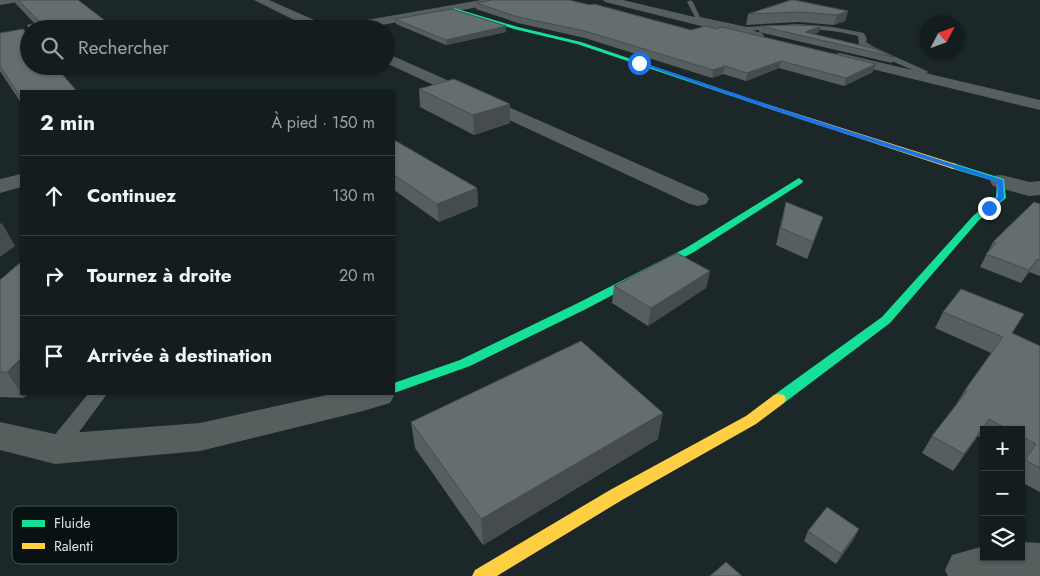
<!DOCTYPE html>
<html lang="fr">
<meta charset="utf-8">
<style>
body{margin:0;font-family:Jost,sans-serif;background:#212a2b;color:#f1f3f6}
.controls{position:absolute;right:15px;bottom:15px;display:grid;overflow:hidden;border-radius:0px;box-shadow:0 1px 4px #0004}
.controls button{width:45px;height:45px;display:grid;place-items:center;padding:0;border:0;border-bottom:1px solid #333b3c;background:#141d1e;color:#f1f3f6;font:25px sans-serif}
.compass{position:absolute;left:920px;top:15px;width:45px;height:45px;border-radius:50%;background:#141d1e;box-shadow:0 1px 4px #0004;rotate:49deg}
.stop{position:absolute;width:15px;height:15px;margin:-11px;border:4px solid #1a73e8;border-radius:50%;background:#fff}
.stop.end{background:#1a73e8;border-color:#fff;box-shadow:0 1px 5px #0008}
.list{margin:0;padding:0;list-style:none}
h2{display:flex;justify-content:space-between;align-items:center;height:65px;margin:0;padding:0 20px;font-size:21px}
h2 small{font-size:16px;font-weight:400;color:#9da2a4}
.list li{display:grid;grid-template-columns:32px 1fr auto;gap:15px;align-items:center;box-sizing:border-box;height:80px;padding:0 20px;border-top:1px solid #333b3c}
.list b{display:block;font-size:19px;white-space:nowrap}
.list em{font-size:16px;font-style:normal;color:#9da2a4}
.icon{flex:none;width:28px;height:28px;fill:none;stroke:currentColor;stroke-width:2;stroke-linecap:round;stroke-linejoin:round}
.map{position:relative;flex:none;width:1040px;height:576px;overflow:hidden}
.search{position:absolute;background:#141d1e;box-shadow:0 1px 4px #0004;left:20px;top:20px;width:375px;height:55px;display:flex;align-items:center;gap:12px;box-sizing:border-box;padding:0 18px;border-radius:28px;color:#9da2a4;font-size:19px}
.panel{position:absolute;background:#141d1e;box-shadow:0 1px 4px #0004;left:20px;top:90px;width:375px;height:305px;border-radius:0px}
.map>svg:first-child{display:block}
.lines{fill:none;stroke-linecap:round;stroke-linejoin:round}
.lane{fill:#575e5e;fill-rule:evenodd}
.street{fill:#575e5e;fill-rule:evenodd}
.fast{fill:#16e098;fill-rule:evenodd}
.slow{fill:#ffcf43;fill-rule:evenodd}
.wall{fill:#565e60}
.shaded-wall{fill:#464c4e}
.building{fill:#646d70;stroke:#464c4e}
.route{fill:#1a73e8}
.key{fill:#081213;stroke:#475253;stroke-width:1}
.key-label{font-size:14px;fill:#dae7e9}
</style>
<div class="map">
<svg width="1040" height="576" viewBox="0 0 1040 576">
<rect width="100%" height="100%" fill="#1b2728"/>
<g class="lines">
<path class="lane" d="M690,0L693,2L700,17L747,27L799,24L833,27L864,33L867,39L866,42L874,47L929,72L922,74L868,51L859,45L858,36C829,29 799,27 769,29C758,29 745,34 734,33L733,31L737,29L696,19L687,2Z
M88,394H107L63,454L56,456L49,454L46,448L49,442Z"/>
<path class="street" d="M0,0H20L18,2L0,5Z
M254,0H269L328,26L329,29H312Z
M481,0H506L500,3L361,29H332L338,25Z
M603,0H623L762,33L764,36L757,40L605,2Z
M386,53L706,194L709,199L706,204L698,206L690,204L386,63Z
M840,53L1040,100V110L835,60L833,57L835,54Z
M21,174V187L0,193V179Z
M1001,175L1030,182L1040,181V195L1029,196L993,186L990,181L993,176Z
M394,392L395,394L390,403L363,411L200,451L55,464L0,450V422L55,434L200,423L331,394Z
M1021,542L1040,543V576H948L945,570L952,555L984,546V557H1021Z"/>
<path class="fast" d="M454,8L518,27L581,42L770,106L764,107L577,44L514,29L454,10Z
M953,163L1004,179L1006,198L979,220L890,323L784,403L779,404L774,403L772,399L774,395L882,317L973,216L996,197L997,182L950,168V164Z
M799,178L803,181L802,183L694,252L586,309L470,366L394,393V383L460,360L578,303L686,248Z"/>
<path class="slow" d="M766,104L956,164L957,166L953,169L950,168L764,107L762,106Z
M779,394L784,395L786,399L784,403L756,424L622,500L497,576H472L475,570L610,490L746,416L774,395Z"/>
</g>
<path class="wall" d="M14,0H78L116,29H29L27,25L35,24L16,4Z
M791,0L848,11L845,21L834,25L799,22L746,25L748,14Z
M476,3L691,30L873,72L844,86L779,68L746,81L723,74L712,78L585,38L518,23L476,9Z
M395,19L506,26V32L446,45L396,24Z
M760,26L819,32L813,34L894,57L892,63L759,32Z
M0,33L76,90V91H21V103L0,71Z
M419,89L510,123L474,135L420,107Z
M394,140L477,188L478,206L439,222L394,190Z
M786,202L817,234L807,259L776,245L782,218Z
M1040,204V276L1029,272L1021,283L980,267L993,242Z
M21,262V394H28L24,398L0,397V280Z
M710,271L706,288L648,326L612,303L614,286Z
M943,312L1012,334L1040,346V492L1021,482V464L1024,461L1021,460V430H984V439L978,436L953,471L922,453L932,436L955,406L965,390L991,353L935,328Z
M411,422L658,439L483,545L415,448Z
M808,531L854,539L836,564L804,541Z"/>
<path class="shaded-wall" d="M848,11L845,21L834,25L837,15Z
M506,26V32L446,45V40Z
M821,26L819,32L806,37L805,32Z
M781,61L779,68L746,81L747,73Z
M876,64L873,72L844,86L846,78Z
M725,66L723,74L712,78L713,70Z
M510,104V123L474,135L473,115Z
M477,188L478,206L439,222L437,204Z
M823,217L817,234L807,259L813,242Z
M2,223L15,246L0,257V224Z
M1037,259L1029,272L1021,283L1029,270Z
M710,271L706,288L648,326L651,308Z
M21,358V393L7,372Z
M21,394H28L24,398Z
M663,413L658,439L483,545L481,519Z
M989,419L978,436L953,471L964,454Z
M859,529L854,539L836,564L841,554Z"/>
<path class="building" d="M18,0H78L116,29H31L27,25L41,23Z
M493,0H569L590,5L594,4L691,30L706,26L716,29L722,27L876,64L846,78L781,61L747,73L725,66L713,70L585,31L518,17L476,3Z
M791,0H794L848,11L837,15L801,12L748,14Z
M452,9L506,26L446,40L395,19Z
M793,25L821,26L805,32L872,48L894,57L760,26Z
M23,29L29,36V66H55L76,90L68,91H21V98L0,66V33Z
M454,79L510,104L473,115L419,89Z
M394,140L477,188L437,204L394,175Z
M786,202L823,217L813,242L781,228Z
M1034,202L1040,204V260L1037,259L1029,270L986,254L996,243L993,242Z
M677,253L710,271L651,308L614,286Z
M21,262V358L7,372H0V280Z
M961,289L1024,314L1012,333L1040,346V468L1025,460L1036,444L1021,436V430H1009L989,419L964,454L932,436L967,391L965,390L1003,337L943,312Z
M581,341L663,413L481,519L411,422Z
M827,507L859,529L841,554L808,531Z
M726,562L742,576H710Z"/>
<path class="route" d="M641,62L803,116L1003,180L1004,198L991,210H986V207L998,197L997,182L799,119L637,63Z"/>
<rect x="12" y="506" width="166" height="58" rx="8" class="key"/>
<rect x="22" y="520" width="23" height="7" fill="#16e098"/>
<rect x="22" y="543" width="23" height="6" fill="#ffcf43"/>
<g class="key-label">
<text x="54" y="528">Fluide</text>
<text x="54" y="551">Ralenti</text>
</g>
</svg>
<div class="controls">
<button>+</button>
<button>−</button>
<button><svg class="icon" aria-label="layers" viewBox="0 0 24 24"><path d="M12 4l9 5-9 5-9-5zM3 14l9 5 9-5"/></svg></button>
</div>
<svg class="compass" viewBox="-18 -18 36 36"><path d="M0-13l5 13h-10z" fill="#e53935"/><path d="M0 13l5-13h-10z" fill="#9da2a4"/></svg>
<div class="stop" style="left:639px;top:63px"></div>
<div class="stop end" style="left:989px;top:208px"></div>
<div class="search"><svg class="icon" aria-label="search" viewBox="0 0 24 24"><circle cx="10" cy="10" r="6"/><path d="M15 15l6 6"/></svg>Rechercher</div>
<section class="panel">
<h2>2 min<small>À pied · 150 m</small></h2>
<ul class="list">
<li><svg class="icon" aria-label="ahead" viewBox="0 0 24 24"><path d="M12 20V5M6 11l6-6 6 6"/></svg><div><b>Continuez</b></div><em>130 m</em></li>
<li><svg class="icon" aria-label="right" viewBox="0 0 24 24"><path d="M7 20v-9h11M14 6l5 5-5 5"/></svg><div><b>Tournez à droite</b></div><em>20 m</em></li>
<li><svg class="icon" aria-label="arrive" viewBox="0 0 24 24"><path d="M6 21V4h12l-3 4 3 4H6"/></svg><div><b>Arrivée à destination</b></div></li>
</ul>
</section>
</div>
